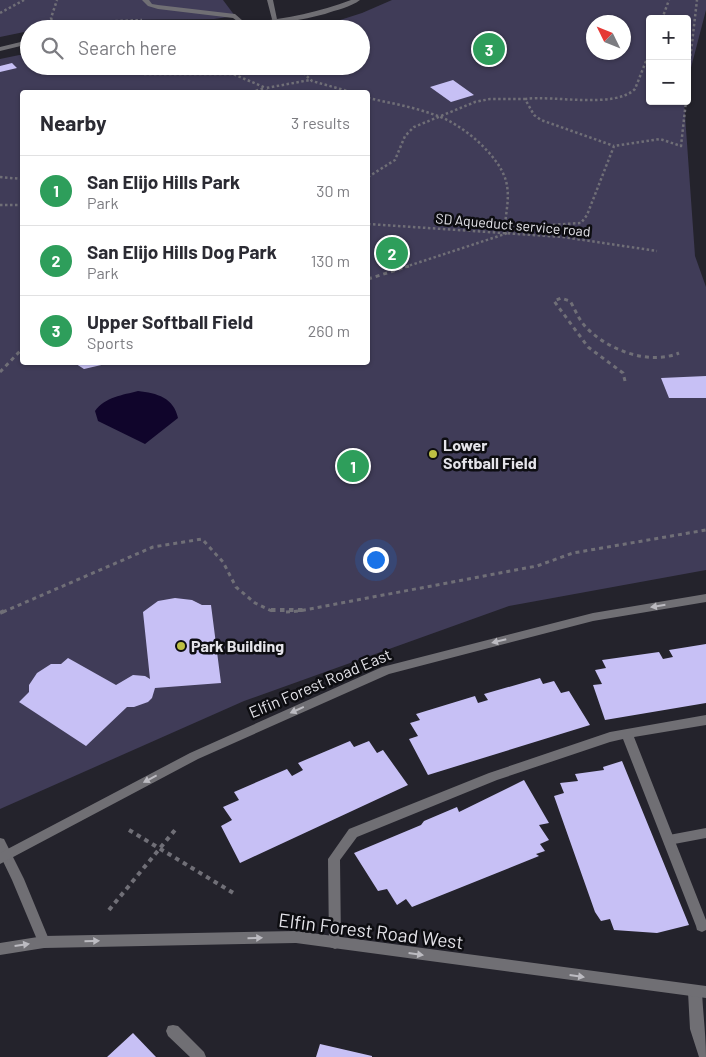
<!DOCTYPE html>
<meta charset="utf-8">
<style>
body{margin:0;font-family:Barlow,sans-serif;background:#f2f2f3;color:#2b2b33}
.controls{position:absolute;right:15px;top:15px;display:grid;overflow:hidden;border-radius:5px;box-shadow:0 1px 4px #0004}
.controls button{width:45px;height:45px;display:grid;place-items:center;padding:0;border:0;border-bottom:1px solid #e1e1e2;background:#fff;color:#2b2b33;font:25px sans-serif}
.compass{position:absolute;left:586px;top:15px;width:45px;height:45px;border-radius:50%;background:#fff;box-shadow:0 1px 4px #0004;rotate:313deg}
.you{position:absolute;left:375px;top:559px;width:18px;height:18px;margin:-12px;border:4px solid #fff;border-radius:50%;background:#1a73e8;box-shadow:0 0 0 8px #1a73e833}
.badge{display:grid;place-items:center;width:32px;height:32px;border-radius:50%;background:#0b8043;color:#fff;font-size:16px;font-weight:700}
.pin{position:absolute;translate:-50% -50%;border:2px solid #fff;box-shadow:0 1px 5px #0006}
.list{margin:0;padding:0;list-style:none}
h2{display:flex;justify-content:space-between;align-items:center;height:65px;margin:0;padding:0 20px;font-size:21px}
h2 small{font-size:16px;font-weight:400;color:#7c7c81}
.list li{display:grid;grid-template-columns:32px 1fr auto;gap:15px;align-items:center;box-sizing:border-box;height:70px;padding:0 20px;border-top:1px solid #e1e1e2}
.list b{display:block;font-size:19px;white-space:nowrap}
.list p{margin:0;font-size:16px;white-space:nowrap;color:#7c7c81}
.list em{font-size:16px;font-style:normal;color:#7c7c81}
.icon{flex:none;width:28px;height:28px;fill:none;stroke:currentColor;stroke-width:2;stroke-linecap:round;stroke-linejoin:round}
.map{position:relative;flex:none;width:706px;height:1057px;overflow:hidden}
.search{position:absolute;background:#fff;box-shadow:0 1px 4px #0004;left:20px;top:20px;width:350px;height:55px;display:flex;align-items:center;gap:12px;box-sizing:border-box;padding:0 18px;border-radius:28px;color:#7c7c81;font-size:19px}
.panel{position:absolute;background:#fff;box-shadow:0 1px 4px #0004;left:20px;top:90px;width:350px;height:275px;border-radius:5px}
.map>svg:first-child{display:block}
.green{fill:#403c58;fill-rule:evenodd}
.water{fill:#10052b}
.building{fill:#c7c0f5}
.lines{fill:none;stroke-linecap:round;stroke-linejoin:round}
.path-far2{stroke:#706f77;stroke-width:2.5;stroke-dasharray:2.5 2.5;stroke-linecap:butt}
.path-far1{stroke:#706f77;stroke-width:3;stroke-dasharray:4 4;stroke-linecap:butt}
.path{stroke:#706f77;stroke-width:4;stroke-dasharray:4.5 4.5;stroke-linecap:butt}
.service{fill:#706f74;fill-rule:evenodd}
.minor{fill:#706f74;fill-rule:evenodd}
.tertiary{fill:#706f74;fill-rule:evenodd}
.oneway{fill:#bcbbc1}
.poi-dot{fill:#bdbf43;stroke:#0d0d11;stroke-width:2}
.labels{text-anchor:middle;stroke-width:5;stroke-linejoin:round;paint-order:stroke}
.far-street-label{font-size:14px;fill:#e5e4ea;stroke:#0d0d11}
.poi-label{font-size:16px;font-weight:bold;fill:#e5e4ea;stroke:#0d0d11;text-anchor:start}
.street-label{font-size:16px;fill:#e5e4ea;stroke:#0d0d11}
.near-street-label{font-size:19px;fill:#e5e4ea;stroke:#0d0d11}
</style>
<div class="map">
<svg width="706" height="1057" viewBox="0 0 706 1057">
<rect width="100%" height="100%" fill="#24232c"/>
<path class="green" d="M0,0H223L235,16L214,19L112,20L29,29V31L0,37Z
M392,0H706V10L687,83V19H650V101H684L695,256L706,287V570L509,606L244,701L0,809V59L29,53V66H361V29H312L362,13ZM594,22H624V52H594ZM22,92H368V362H22Z"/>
<path class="water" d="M138,391C157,393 174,398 178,418L145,444L98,421L95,411C105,397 123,395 138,391Z"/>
<path class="building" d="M12,63L17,68L0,72V66Z
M453,80L474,95L451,102L430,87Z
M73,362H110V363L84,369Z
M706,376V398H669L661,378Z
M175,598L192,600L202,605H211L221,683L155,688L152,698L148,702L134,707H127L86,746L19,702L29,692V685L37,673L51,664H61L68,658L116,685L133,675L145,676L150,679L143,612L158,601Z
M706,644V703L605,720L593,685L602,684L595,670L606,668L602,660L659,652L663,659L673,657L669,650Z
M540,678L543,684L554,681L561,693L569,691L590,725L428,775L409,739L418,736L410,723L420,720L416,714L475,696L478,703L488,700L484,694Z
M350,741L354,747L369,741L377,753L383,750L408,785L240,863L221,826L232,820L223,807L239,800L234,792L287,769L292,776L303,770L298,763Z
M622,761L689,925L657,933L614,930L610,919L601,921L595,912L554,796L564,793L560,783L578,781L575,774L604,770L603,767Z
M524,780L549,823L539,825L549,840L540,844L545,851L536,854L539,856L412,907L406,899L397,905L387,889L378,891L354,853L421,825L424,821L457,807L459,812Z
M133,1033L156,1057H107Z
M320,1044L372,1056V1057H316Z"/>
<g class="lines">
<path class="path-far2" d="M0,13L24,0
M662,19L669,0
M41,29L91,22L142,20
M56,29L51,18L57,0
M296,66L312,81L351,92
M144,74H233L266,88
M687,86L697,0
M251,92L265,88
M267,92L266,88L310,80
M368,98C390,103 414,107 435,115C461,123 499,155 506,181C511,200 504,216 505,234
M525,99C553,95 615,109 635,89L650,51
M0,177L22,179
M368,177L395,160L405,136L414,127L475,102L490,99H525L534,115L541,120L614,146
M0,205H22
M368,224L563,237L657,251
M405,267L505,234L519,227L581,223L587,215L614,146L660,139L681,146L686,101"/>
<path class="path-far1" d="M368,279L409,266
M0,372L22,349
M625,381L623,373L588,347L554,301L561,298L570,301C575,309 578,318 584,325C605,349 648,366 679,353
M3,612L153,547L202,539L223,562L236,587L255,603L274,612
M286,612L299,611L537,566L573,553L706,530"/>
<path class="path" d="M271,610H303
M0,613L6,610
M129,830L235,894
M109,910L175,830"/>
<path class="service" d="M142,0H149L152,4L158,5L235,14L243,21L241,26L239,27L236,25L237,21L233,18L158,9L148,6Z
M706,828V838L669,845L665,844L663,840L665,836L669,835Z
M0,838L4,839L24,879L50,942L49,946L44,948L39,946L38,942L12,880L0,855Z"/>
<path class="minor" d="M267,0H273L278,24L273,23Z
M706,715V725L634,737L706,920V930L702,932L697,930L696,926L623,739L610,742L497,780L357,837L340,860L341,943L340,947L335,949L330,947L329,943L328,859L349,829L489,773L610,732Z
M695,986L700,988L702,992C703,1014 706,1035 706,1057H699L690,1029L688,992L690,988Z
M173,1025L178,1026L204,1052L206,1057H190L168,1036L166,1031L168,1026Z"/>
<path class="tertiary" d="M351,0H360C351,7 336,10 325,14C269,29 212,29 154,29L157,27C223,25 289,24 351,0Z
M29,40V44L0,51V47Z
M706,594V602L593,621L389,674L198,759L0,864V853L190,753L382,667L593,613Z
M296,931L706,986V998L296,943L44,948L0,955V943L44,936Z"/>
</g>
<defs><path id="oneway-solid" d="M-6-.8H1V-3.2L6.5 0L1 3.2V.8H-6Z" transform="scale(1.25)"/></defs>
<g class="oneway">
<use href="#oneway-solid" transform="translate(658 606) rotate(171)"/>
<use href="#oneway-solid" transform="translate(499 641) rotate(166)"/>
<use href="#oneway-solid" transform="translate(297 710) rotate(156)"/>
<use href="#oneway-solid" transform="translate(150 779) rotate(152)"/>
<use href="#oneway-solid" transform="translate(255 938) rotate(-1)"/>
<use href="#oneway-solid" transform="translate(92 941) rotate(-1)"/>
<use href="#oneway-solid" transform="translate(22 945) rotate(-8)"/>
<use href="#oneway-solid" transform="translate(416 954) rotate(8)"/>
<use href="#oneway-solid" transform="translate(577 976) rotate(8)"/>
</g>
<g class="poi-dot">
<circle cx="433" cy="454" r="5"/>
<circle cx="181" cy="646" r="5"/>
</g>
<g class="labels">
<g class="far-street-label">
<text transform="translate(513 225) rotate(5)" y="5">SD Aqueduct service road</text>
</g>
<g class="poi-label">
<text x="443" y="451">Lower<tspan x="443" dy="18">Softball Field</tspan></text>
<text x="191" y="652">Park Building</text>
</g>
<g class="street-label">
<text transform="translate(320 683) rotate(-23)" y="6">Elfin Forest Road East</text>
</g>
<g class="near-street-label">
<text transform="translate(371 931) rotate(7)" y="7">Elfin Forest Road West</text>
</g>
</g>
</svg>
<div class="controls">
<button>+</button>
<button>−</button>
</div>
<svg class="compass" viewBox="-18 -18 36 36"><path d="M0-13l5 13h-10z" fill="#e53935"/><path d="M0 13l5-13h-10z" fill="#7c7c81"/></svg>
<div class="you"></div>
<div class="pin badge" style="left:353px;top:466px;background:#2e9e5b">1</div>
<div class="pin badge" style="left:392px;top:253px;background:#2e9e5b">2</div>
<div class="pin badge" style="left:489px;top:49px;background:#2e9e5b">3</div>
<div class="search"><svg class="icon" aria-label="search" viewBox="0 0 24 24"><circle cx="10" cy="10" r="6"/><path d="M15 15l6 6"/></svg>Search here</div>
<section class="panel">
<h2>Nearby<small>3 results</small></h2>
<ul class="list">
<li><span class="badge" style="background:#2e9e5b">1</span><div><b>San Elijo Hills Park</b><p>Park</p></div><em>30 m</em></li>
<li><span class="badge" style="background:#2e9e5b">2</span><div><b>San Elijo Hills Dog Park</b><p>Park</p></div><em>130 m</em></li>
<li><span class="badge" style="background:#2e9e5b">3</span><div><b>Upper Softball Field</b><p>Sports</p></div><em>260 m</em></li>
</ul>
</section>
</div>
